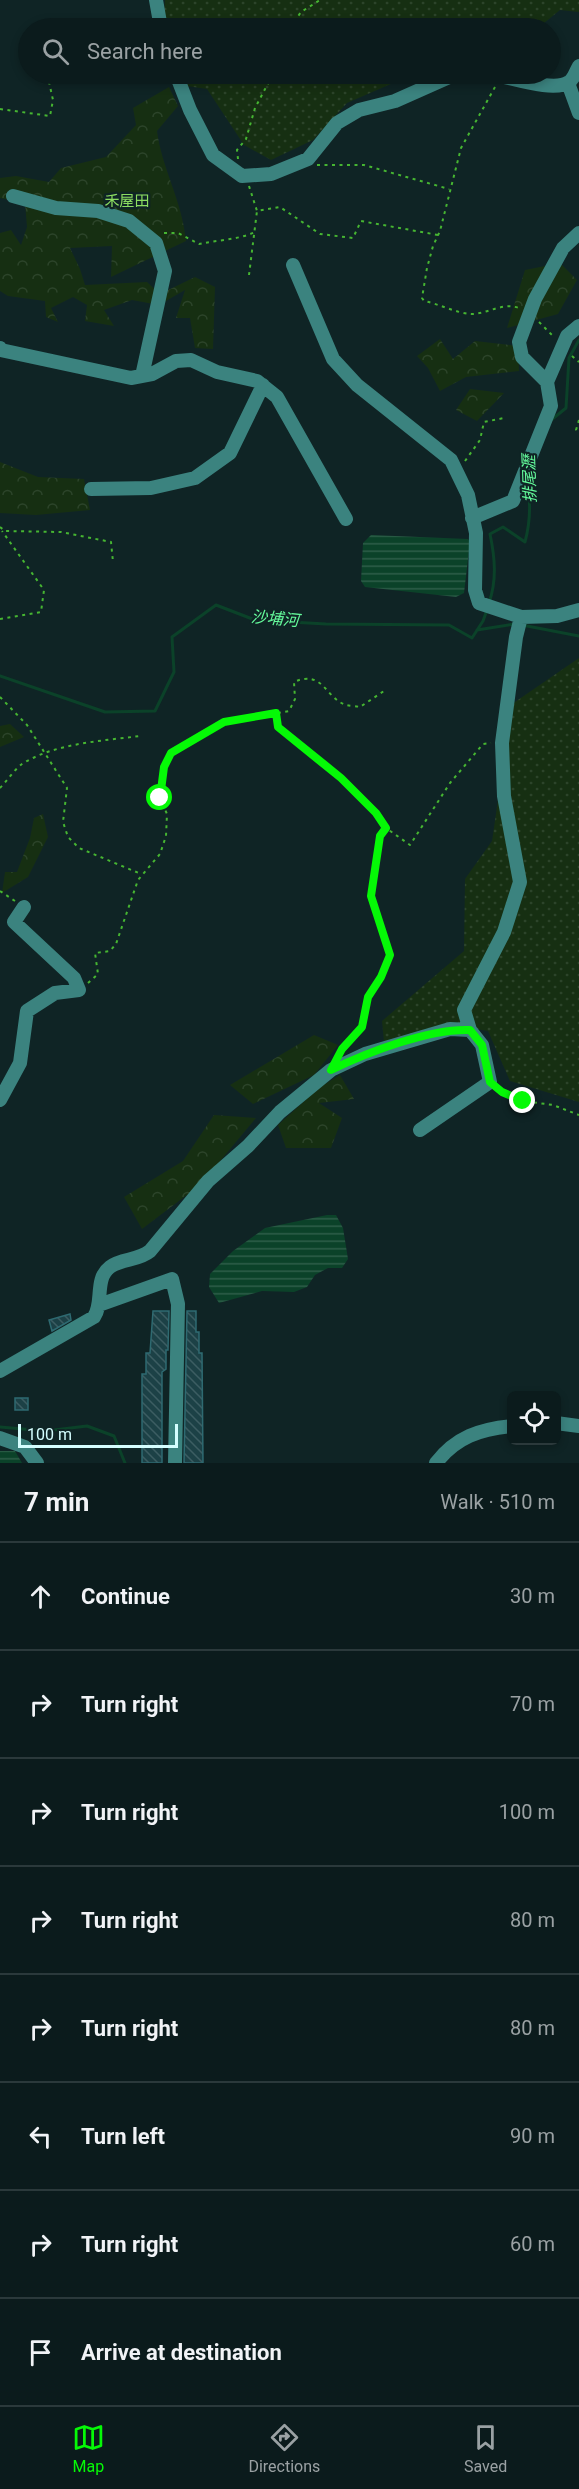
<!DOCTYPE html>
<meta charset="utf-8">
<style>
body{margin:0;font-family:Roboto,"Noto Sans TC",sans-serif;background:#192829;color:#f1f3f6}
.controls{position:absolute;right:18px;bottom:18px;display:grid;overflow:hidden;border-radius:9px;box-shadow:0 3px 9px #0003}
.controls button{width:54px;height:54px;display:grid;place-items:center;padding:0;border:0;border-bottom:2px solid #2b393b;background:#0b1b1c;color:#f1f3f6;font:30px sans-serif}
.scale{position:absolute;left:18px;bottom:15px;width:160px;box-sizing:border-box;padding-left:6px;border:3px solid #d4fdfe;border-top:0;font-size:16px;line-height:21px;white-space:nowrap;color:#d4fdfe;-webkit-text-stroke:4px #0f2425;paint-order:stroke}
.stop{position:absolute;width:18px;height:18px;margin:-14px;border:4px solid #05f906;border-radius:50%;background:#fff}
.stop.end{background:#05f906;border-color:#fff;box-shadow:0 2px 6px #0008}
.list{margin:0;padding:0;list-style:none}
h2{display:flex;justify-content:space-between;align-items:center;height:78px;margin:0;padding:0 24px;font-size:26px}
h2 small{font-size:20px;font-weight:400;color:#9aa1a3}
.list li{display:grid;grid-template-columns:39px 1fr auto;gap:18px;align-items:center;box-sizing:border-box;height:108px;padding:0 24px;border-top:2px solid #2b393b}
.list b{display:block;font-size:22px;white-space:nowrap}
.list em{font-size:20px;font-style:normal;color:#9aa1a3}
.icon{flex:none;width:33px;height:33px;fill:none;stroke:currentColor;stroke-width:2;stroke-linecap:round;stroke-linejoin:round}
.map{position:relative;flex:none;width:579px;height:1463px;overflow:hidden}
.search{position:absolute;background:#0b1b1c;box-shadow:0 3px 9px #0003;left:18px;right:18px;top:18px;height:66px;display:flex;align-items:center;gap:15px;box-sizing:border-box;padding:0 21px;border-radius:33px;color:#9aa1a3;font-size:22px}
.sheet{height:942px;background:#0b1b1c}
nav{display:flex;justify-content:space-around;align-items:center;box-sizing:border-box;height:84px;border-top:2px solid #2b393b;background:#0b1b1c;font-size:16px;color:#9aa1a3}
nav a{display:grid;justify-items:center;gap:3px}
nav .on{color:#05f906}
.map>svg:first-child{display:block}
.grass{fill:url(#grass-dots)}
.forest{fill:url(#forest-crowns)}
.water{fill:url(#water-rules)}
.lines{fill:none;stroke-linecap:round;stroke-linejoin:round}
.stream{stroke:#0b4229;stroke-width:3}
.building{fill:url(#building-back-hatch);stroke:#2e6a71;stroke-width:1.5}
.path{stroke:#46b532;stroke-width:2;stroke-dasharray:3 4.5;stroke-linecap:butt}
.minor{stroke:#3b837f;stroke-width:14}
.route{stroke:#05f906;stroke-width:8}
.labels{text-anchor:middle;stroke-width:4.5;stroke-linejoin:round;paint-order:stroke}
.park-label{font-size:15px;fill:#8cdd61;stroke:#0f2425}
.water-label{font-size:16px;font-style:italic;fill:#65fc9c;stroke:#0f2425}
</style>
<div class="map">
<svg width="579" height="1463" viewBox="0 0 579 1463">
<defs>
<pattern id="grass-dots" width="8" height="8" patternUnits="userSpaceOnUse" patternTransform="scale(1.5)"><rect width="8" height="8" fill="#162f12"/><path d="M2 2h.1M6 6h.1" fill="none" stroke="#2c442a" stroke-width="1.8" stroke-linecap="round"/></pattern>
<pattern id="forest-crowns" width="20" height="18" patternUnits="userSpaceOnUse" patternTransform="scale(1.5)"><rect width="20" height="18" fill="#162f12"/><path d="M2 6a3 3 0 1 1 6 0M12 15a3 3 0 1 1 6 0" fill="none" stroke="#2c442a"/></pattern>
<pattern id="water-rules" width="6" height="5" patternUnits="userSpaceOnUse" patternTransform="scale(1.5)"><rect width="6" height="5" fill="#0b4229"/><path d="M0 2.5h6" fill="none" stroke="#2e5e49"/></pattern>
<pattern id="building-back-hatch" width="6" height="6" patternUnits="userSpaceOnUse" patternTransform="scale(1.5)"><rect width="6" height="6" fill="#1c4146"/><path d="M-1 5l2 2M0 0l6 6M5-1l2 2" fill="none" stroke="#3c5d62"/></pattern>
</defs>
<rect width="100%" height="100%" fill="#0f2425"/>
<path class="grass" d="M165,0H579V12L560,10L538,28H169L164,13Z
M183,74H414L347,103L313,140L271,160L244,145L207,89L187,86Z
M579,658V1102L510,1081L488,1031L446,1024L384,1042L382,1021L464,951L465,879L492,841L512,704Z"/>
<path class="forest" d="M169,87L178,106L157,131C162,169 182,200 186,241L111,277L112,246L70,248L80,269L85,285L147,282L160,294L195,277L215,287L213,349L195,348L190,318H176L185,290L159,305L132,300L104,310L114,326L85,321L87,305L73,297L51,308L58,322L46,317L45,301L8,296L0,291V233L11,230L21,245L27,227L25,203L0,198V178L16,176L49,182L61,168L106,157L136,125L133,108Z
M560,263L577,280L558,314L507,328L525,270Z
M440,339L453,359L475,341L518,346L519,371L466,377L440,391L428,368L417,356Z
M470,389L504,393L477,421L456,410Z
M0,462L38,477L84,479L90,510L36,515L0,513Z
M10,724L24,737L0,747V726Z
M43,814L48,837L28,877L2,893L5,872H17L30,838L34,818Z
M314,1035L338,1045L314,1075L253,1104L230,1085Z
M340,1075L354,1099L319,1103L342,1118L331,1148H286L278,1125L320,1087Z
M214,1115L256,1118L200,1185L142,1229L124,1197L183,1161Z"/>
<path class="water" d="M371,535L468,539L470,542L464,593L456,597L365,587L361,581L363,543Z
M327,1215H336L343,1228L348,1259L342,1268H328L315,1275L307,1287L294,1292L262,1291L219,1303L209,1287L210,1274L233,1251L265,1228Z
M0,1451H15L22,1463H0Z"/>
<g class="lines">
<path class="stream" d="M550,421L566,408L569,358L579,340
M489,603C497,580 495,558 490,534L503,527L525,542C531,520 531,501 527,478
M522,625L579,636
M477,630L515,624
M0,676L105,712L155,711L174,672L172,637L216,605L255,620L326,624L449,625L472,638L483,621L487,610
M0,1427L46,1431L87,1426L114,1436L125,1463"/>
</g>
<path class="building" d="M153,1311H169L168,1350H166V1369L162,1372V1463H142V1374H146V1353H150Z
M187,1311H196V1332H199V1353H202L203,1463H184Z
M70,1314L71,1320L52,1331L49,1320Z
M15,1398H28V1410H15Z"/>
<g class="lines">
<path class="path" d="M290,28L301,12L320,0
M495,87L461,148L440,231L433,246L427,268L422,298L424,301C439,304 456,313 471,314C488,314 502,302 519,308
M0,109L50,116L53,100L49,82L50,74
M238,159L237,150L246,139L255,108L273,74
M317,165H364L449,189
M249,186L257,211L280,207L320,234L353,238L361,221L438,235
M164,233H178L199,244C217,240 238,240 255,232
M249,275L257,211
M539,322L554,337
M572,356L579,362
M579,420L576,430L579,433
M465,461L480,440L484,422L504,418
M0,527L5,531L61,532L111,542L113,562
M0,619L41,612L44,590L2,531
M0,697L27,725L67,788L63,822L68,837L79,848L141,874
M276,713L278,727L341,778L376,813L386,828
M0,788C7,781 14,770 22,764C55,743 102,741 140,736
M0,891L15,901
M88,983L98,974L95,953L110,951L116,944L138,880L160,854L166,836L167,814L160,798L161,780L163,767L171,753L224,722L289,711L295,699L294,682C323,669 325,698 346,705C350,706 356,706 360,707L387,689
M341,1051L362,1027L368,997L381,977L390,955L371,896L380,836L386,828L410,845L450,783L483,744L491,743
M499,1090L523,1101L553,1105L579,1115"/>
<path class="minor" d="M156,0L161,28
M176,74L190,110L213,155L242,176L271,174L308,159L337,123L359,110L395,101L449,77L483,74
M490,74C507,76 554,93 569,82C574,79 576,71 579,66
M568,83L579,113
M13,196L56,208L98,211L129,221L156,243L165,271L142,376
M293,265L333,359L357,385L451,460L468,495L476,533L475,590L479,603L521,617L557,616L579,610
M0,348L1,350L131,378L152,374L176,361L191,360L217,372L257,381L277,397L346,519
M547,382L567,336L579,326
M91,489L151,488L195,478L230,453L263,385
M472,518L513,501L551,406L547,382L522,357L519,342L535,299L563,248L579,233
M470,1030L464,1010L504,932L520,882L504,796L502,743L516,637L521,617
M0,1100L20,1063L27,1011L55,993L79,990L74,978L14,922L24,907
M99,1305L172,1279L178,1304L175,1463
M0,1371L94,1317C104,1302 94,1279 110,1267C122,1258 138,1261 150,1251L208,1181L248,1146L280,1112L331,1070L365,1054L450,1029L470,1030L482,1045L490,1082L420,1130
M556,1423L579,1426
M0,1438L25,1447L37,1463
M436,1463C456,1437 480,1429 512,1426"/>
</g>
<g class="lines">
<path class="route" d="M160,798L164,767L171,753L224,722L276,713L278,727L341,778L376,813L386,828L380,836L371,896L390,955L381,977L368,997L362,1027L342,1049L331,1070C368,1052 431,1028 470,1030L482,1045L490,1082L502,1092L523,1101"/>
</g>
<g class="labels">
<g class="park-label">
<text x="127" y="206">禾屋田</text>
</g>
<g class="water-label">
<text transform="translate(529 479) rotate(-92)" y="6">排尾瀝</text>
<text transform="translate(275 618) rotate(5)" y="6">沙埔河</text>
</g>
</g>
</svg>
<div class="controls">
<button><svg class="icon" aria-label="locate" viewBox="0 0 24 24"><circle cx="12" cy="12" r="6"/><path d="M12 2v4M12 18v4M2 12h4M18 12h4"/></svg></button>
</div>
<div class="scale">100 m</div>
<div class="stop" style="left:160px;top:798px"></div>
<div class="stop end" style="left:523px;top:1101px"></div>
<div class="search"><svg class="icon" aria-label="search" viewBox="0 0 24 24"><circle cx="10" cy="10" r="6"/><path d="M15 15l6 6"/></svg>Search here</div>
</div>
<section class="sheet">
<h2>7 min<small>Walk · 510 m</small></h2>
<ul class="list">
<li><svg class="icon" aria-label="ahead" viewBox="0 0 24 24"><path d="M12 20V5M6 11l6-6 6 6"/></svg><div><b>Continue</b></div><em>30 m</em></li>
<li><svg class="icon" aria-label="right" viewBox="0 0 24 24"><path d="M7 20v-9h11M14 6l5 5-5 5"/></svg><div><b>Turn right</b></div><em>70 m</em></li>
<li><svg class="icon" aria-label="right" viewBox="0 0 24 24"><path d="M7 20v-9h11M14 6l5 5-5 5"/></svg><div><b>Turn right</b></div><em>100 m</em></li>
<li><svg class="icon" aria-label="right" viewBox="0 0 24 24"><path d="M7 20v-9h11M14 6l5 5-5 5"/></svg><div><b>Turn right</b></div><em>80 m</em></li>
<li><svg class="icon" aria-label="right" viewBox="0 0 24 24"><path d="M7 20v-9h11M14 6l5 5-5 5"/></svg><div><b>Turn right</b></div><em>80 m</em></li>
<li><svg class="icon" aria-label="left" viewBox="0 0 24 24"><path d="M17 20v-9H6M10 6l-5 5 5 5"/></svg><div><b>Turn left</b></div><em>90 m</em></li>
<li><svg class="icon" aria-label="right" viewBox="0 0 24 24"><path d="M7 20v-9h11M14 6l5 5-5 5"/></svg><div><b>Turn right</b></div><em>60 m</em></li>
<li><svg class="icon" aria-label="arrive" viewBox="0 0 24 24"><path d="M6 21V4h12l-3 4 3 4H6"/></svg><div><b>Arrive at destination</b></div></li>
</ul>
</section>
<nav>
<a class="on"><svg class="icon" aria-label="map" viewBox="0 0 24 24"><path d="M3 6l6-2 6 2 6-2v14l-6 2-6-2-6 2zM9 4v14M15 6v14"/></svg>Map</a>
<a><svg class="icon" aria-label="directions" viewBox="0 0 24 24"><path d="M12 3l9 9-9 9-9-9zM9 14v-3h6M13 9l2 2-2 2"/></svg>Directions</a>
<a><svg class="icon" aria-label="saved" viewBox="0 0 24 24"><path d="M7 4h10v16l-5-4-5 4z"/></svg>Saved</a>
</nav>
